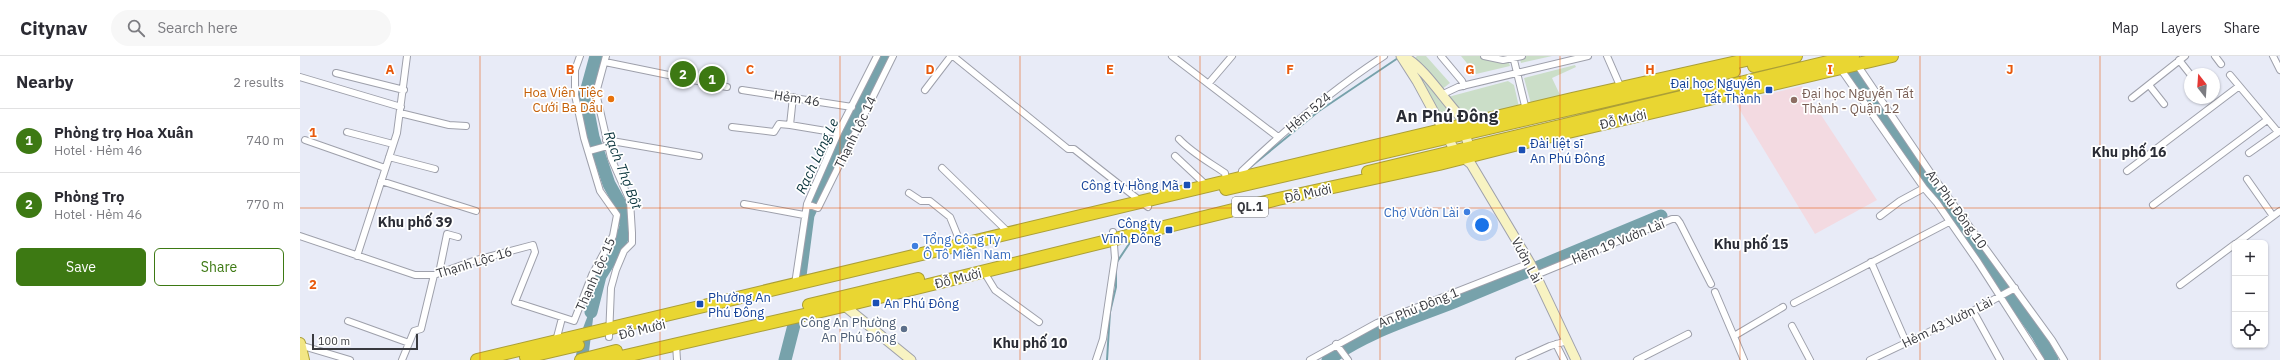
<!DOCTYPE html>
<meta charset="utf-8">
<style>
body{margin:0;font-family:"IBM Plex Sans",sans-serif;background:#f7f7f7;color:#2b2b33}
.controls{position:absolute;right:12px;bottom:12px;display:grid;overflow:hidden;border-radius:6px;box-shadow:0 1px 3px #0004}
.controls button{width:36px;height:36px;display:grid;place-items:center;padding:0;border:0;border-bottom:1px solid #e1e1e2;background:#fff;color:#2b2b33;font:20px sans-serif}
.compass{position:absolute;left:1884px;top:12px;width:36px;height:36px;border-radius:50%;background:#fff;box-shadow:0 1px 3px #0004;rotate:343deg}
.scale{position:absolute;left:12px;bottom:10px;width:106px;box-sizing:border-box;padding-left:4px;border:2px solid #393a3f;border-top:0;font-size:11px;line-height:14px;white-space:nowrap;color:#393a3f;-webkit-text-stroke:3px #fff;paint-order:stroke}
.you{position:absolute;left:1182px;top:169px;width:14px;height:14px;margin:-10px;border:3px solid #fff;border-radius:50%;background:#1a73e8;box-shadow:0 0 0 6px #1a73e833}
.badge{display:grid;place-items:center;width:26px;height:26px;border-radius:50%;background:#3d7913;color:#fff;font-size:13px;font-weight:700}
.pin{position:absolute;translate:-50% -50%;border:2px solid #fff;box-shadow:0 1px 4px #0006}
.list{margin:0;padding:0;list-style:none}
h2{display:flex;justify-content:space-between;align-items:center;height:52px;margin:0;padding:0 16px;font-size:17px}
h2 small{font-size:13px;font-weight:400;color:#7c7c81}
.list li{display:grid;grid-template-columns:26px 1fr auto;gap:12px;align-items:center;box-sizing:border-box;height:64px;padding:0 16px;border-top:1px solid #e1e1e2}
.list b{display:block;font-size:15px;white-space:nowrap}
.list p{margin:0;font-size:13px;white-space:nowrap;color:#7c7c81}
.list em{font-size:13px;font-style:normal;color:#7c7c81}
.actions{display:flex;gap:8px;padding:12px 16px}
.actions a{flex:1;padding:9px 0;border:1px solid #3d7913;border-radius:6px;text-align:center;font-size:14px;color:#3d7913}
.actions .main{background:#3d7913;color:#fff}
.icon{flex:none;width:22px;height:22px;fill:none;stroke:currentColor;stroke-width:2;stroke-linecap:round;stroke-linejoin:round}
.map{position:relative;flex:none;width:1980px;height:304px;overflow:hidden}
header{display:flex;align-items:center;gap:24px;box-sizing:border-box;height:56px;padding:0 20px;background:#fff;border-bottom:1px solid #e1e1e2}
header strong{font-size:19px}
nav{display:flex;gap:22px;margin-inline-start:auto;font-size:14px}
.search{width:280px;height:36px;background:#f7f7f7;display:flex;align-items:center;gap:10px;box-sizing:border-box;padding:0 14px;border-radius:22px;color:#7c7c81;font-size:15px}
main{display:flex}
aside{flex:1;background:#fff}
.map>svg:first-child{display:block}
.education{fill:#f3dae1}
.green{fill:#cbdec8}
.water{fill:#77a2ab}
.lines{fill:none;stroke-linecap:round;stroke-linejoin:round}
.stream{stroke:#77a2ab;stroke-width:2}
.river{stroke:#77a2ab;stroke-width:13}
.street-casing{stroke:#9ea0ab;stroke-width:8}
.secondary-casing{stroke:#9ea0ab;stroke-width:11}
.primary-casing{stroke:#ab9f37;stroke-width:12}
.highway-casing{stroke:#ab9f37;stroke-width:14}
.street{stroke:#fff;stroke-width:6}
.secondary{stroke:#f8f3c2;stroke-width:9}
.primary{stroke:#f2e684;stroke-width:10}
.highway{stroke:#e9d632;stroke-width:12}
.grid{fill:none;stroke:#e8590c;stroke-width:1;stroke-opacity:0.55}
.transit-dot{fill:#1a4fb4;stroke:#fff;stroke-width:1.5}
.food-dot{fill:#e8710a;stroke:#fff;stroke-width:1.5}
.education-dot{fill:#8d6e63;stroke:#fff;stroke-width:1.5}
.shop-dot{fill:#3f7fe0;stroke:#fff;stroke-width:1.5}
.service-dot{fill:#5c6f8a;stroke:#fff;stroke-width:1.5}
.labels{text-anchor:middle;stroke-width:3.5;stroke-linejoin:round;paint-order:stroke}
.shield{fill:#fff;stroke:#747579;stroke-width:1}
.shield-label{font-size:12px;font-weight:bold;fill:#393a3f}
.transit-label{font-size:13px;fill:#164399;stroke:#fff;text-anchor:end}
.food-label{font-size:13px;fill:#c56008;stroke:#fff;text-anchor:end}
.education-label{font-size:13px;fill:#785e54;stroke:#fff;text-anchor:start}
.street-label{font-size:13px;fill:#393a3f;stroke:#fff}
.shop-label{font-size:13px;fill:#366cbe;stroke:#fff;text-anchor:end}
.service-label{font-size:13px;fill:#4e5e75;stroke:#fff;text-anchor:end}
.neighbourhood-label{font-size:14px;font-weight:bold;fill:#2a2c35;stroke:#fff}
.water-label{font-size:14px;font-style:italic;fill:#0c363e;stroke:#fff}
.district-label{font-size:17px;font-weight:bold;fill:#2a2c35;stroke:#fff}
.grid-label{font-size:13px;text-anchor:middle;font-weight:bold;fill:#e8590c;stroke:#fff;stroke-width:3.5;stroke-linejoin:round;paint-order:stroke}
</style>
<header>
<strong>Citynav</strong>
<div class="search"><svg class="icon" aria-label="search" viewBox="0 0 24 24"><circle cx="10" cy="10" r="6"/><path d="M15 15l6 6"/></svg>Search here</div>
<nav><a>Map</a><a>Layers</a><a>Share</a></nav>
</header>
<main>
<aside>
<h2>Nearby<small>2 results</small></h2>
<ul class="list">
<li><span class="badge">1</span><div><b>Phòng trọ Hoa Xuân</b><p>Hotel · Hẻm 46</p></div><em>740 m</em></li>
<li><span class="badge">2</span><div><b>Phòng Trọ</b><p>Hotel · Hẻm 46</p></div><em>770 m</em></li>
</ul>
<div class="actions"><a class="main">Save</a><a>Share</a></div>
</aside>
<div class="map">
<svg width="1980" height="304" viewBox="0 0 1980 304">
<rect width="100%" height="100%" fill="#e8ebf7"/>
<path class="education" d="M1502,30L1577,144L1515,178L1435,46Z"/>
<path class="green" d="M1117,0H1126L1150,27L1141,34L1114,3Z
M1161,0H1207L1210,10L1176,18Z
M1219,0H1252L1221,7Z
M1275,9L1276,11L1252,22L1261,41L1231,48L1224,22Z
M1114,14L1155,61L1145,68Z
M1208,25L1214,29L1219,51L1166,63L1148,41Z"/>
<path class="water" d="M296,238L288,304H275L280,280Z"/>
<g class="lines">
<path class="stream" d="M948,113L1019,55L1098,2
M817,206L831,185
M807,304L810,256L816,231V212"/>
<path class="river" d="M1550,11L1738,279L1752,304
M500,220L508,159L546,75L585,0
M291,256L300,220L320,188L326,170L323,153L309,128L293,81L285,40L296,0
M485,304L495,265
M1028,304C1066,276 1111,263 1154,246C1223,218 1292,189 1361,160"/>
<defs>
<path id="street" d="M306,0L296,37L311,102L330,145L332,177V187L324,195L316,214L311,232L309,281
M653,0L768,93H774L848,151
M872,0L978,81
M1141,0L1162,25L1164,30
M1184,0L1203,4L1222,0
M1213,0L1226,54
M1307,0L1321,32
M1915,0L1921,8
M1973,0L1980,14
M1879,4L1890,18
M305,6L427,31
M1556,7L1632,119L1752,284L1764,304
M1540,12L1624,132L1600,145L1580,160
M36,17L104,34
M1930,19L1978,76
M0,21L101,51
M909,27L932,0
M1849,29L1864,48
M442,34L552,51
M625,34L651,0
M1141,39L1158,31L1288,0
M493,41L490,69L538,77
M1832,42L1885,0
M100,57L149,69L166,70
M432,71L474,76L479,68L490,69
M47,76L93,88
M879,83C892,97 909,106 925,117L926,125
M5,84L85,112
M306,84L399,100
M289,95L307,90
M1949,97L1980,75
M875,100L906,129
M89,101L135,113
M642,112L709,177
M1827,115L1938,31
M941,121L942,115C987,72 1032,34 1084,0
M1947,123L1973,160
M81,125L176,155
M1624,132L1637,147L1678,206L1741,304
M609,137L621,145H630L650,161L661,188
M444,148L504,159
M507,148L518,152L593,0
M1853,149L1967,64
M0,180L115,219H134L176,204L233,189L235,196L215,246L274,265L292,219L313,180L317,159L300,135L284,82L275,39V14L280,0
M1937,187L1980,155
M57,200L97,77L107,0
M1571,206L1606,286
M684,216L695,234L739,266
M139,217L147,178L158,181
M1236,219L1372,163H1377L1380,167L1411,228
M495,228L507,148L538,77L577,0
M1880,229L1935,188
M1415,236L1444,304
M1494,247L1649,166
M1673,255L1700,304
M48,265L109,287
M1492,270L1510,304
M1434,280L1483,251
M256,285L262,262
M376,288L377,304
M1036,288L1048,304
M1256,288L1264,304
M0,289L50,304
M102,304L114,275L121,273L134,219
M796,304L803,283L815,202L813,176
M1010,304L1077,267L1230,207
M1219,304L1250,290L1267,285
M1337,304L1388,278
M1570,304L1673,255L1715,232"/>
<path id="secondary" d="M1101,0L1117,25L1155,95L1171,108L1230,207L1276,304
M1106,2C1125,12 1149,51 1167,68L1165,78L1171,96
M541,247L611,304"/>
<path id="primary" d="M0,287L4,304"/>
<path id="highway" d="M1454,10L1496,0
M1068,116L1553,0
M926,133L1434,15
M509,249L618,223
M226,301L278,289
M177,304L1272,43L1464,0
M281,304L316,295
M308,304L543,250L978,143L1139,108L1234,84L1592,0"/>
</defs>
<use href="#street" class="street-casing"/>
<use href="#secondary" class="secondary-casing"/>
<use href="#primary" class="primary-casing"/>
<use href="#highway" class="highway-casing"/>
<use href="#street" class="street"/>
<use href="#secondary" class="secondary"/>
<use href="#primary" class="primary"/>
<use href="#highway" class="highway"/>
</g>
<path class="grid" d="M180,0V304M360,0V304M540,0V304M720,0V304M900,0V304M1080,0V304M1260,0V304M1440,0V304M1620,0V304M1800,0V304M0,152H1980"/>
<g class="transit-dot">
<rect x="1465" y="30" width="8" height="8" rx="2"/>
<rect x="1218" y="90" width="8" height="8" rx="2"/>
<rect x="883" y="125" width="8" height="8" rx="2"/>
<rect x="865" y="170" width="8" height="8" rx="2"/>
<rect x="572" y="243" width="8" height="8" rx="2"/>
<rect x="396" y="244" width="8" height="8" rx="2"/>
</g>
<circle class="food-dot" cx="311" cy="43" r="4"/>
<circle class="education-dot" cx="1494" cy="44" r="4"/>
<g class="shop-dot">
<circle cx="1167" cy="156" r="4"/>
<circle cx="615" cy="190" r="4"/>
</g>
<circle class="service-dot" cx="604" cy="273" r="4"/>
<g class="labels">
<rect class="shield" x="932" y="141" width="36" height="20" rx="3"/>
<g class="shield-label">
<text x="950" y="155">QL.1</text>
</g>
<g class="transit-label">
<text x="1461" y="32">Đại học Nguyễn<tspan x="1461" dy="15">Tất Thành</tspan></text>
<text x="1230" y="92" text-anchor="start">Đài liệt sĩ<tspan x="1230" dy="15">An Phú Đông</tspan></text>
<text x="879" y="134">Công ty Hồng Mã</text>
<text x="861" y="172">Công ty<tspan x="861" dy="15">Vĩnh Đông</tspan></text>
<text x="408" y="246" text-anchor="start">Phường An<tspan x="408" dy="15">Phú Đông</tspan></text>
<text x="584" y="252" text-anchor="start">An Phú Đông</text>
</g>
<g class="food-label">
<text x="303" y="41">Hoa Viên Tiệc<tspan x="303" dy="15">Cưới Ba Dẩu</tspan></text>
</g>
<g class="education-label">
<text x="1502" y="42">Đại học Nguyễn Tất<tspan x="1502" dy="15">Thành - Quận 12</tspan></text>
</g>
<g class="street-label">
<text transform="translate(497 42) rotate(9)" y="5">Hẻm 46</text>
<text transform="translate(1008 56) rotate(-40)" y="5">Hẻm 524</text>
<text transform="translate(1323 63) rotate(-13)" y="5">Đỗ Mười</text>
<text transform="translate(555 76) rotate(-64)" y="5">Thạnh Lộc 14</text>
<text transform="translate(1008 137) rotate(-12)" y="5">Đỗ Mười</text>
<text transform="translate(1657 153) rotate(54)" y="5">An Phú Đông 10</text>
<text transform="translate(1318 185) rotate(-22)" y="5">Hẻm 19 Vườn Lài</text>
<text transform="translate(1227 204) rotate(62)" y="5">Vườn Lài</text>
<text transform="translate(174 206) rotate(-17)" y="5">Thạnh Lộc 16</text>
<text transform="translate(295 218) rotate(-66)" y="5">Thạnh Lộc 15</text>
<text transform="translate(658 222) rotate(-14)" y="5">Đỗ Mười</text>
<text transform="translate(1118 251) rotate(-22)" y="5">An Phú Đông 1</text>
<text transform="translate(1647 266) rotate(-26)" y="5">Hẻm 43 Vườn Lài</text>
<text transform="translate(342 273) rotate(-14)" y="5">Đỗ Mười</text>
</g>
<g class="shop-label">
<text x="1159" y="161">Chợ Vườn Lài</text>
<text x="623" y="188" text-anchor="start">Tổng Công Ty<tspan x="623" dy="15">Ô Tô Miền Nam</tspan></text>
</g>
<g class="service-label">
<text x="596" y="271">Công An Phường<tspan x="596" dy="15">An Phú Đông</tspan></text>
</g>
<g class="neighbourhood-label">
<text x="1829" y="101">Khu phố 16</text>
<text x="115" y="171">Khu phố 39</text>
<text x="1451" y="193">Khu phố 15</text>
<text x="730" y="292">Khu phố 10</text>
</g>
<g class="water-label">
<text transform="translate(517 100) rotate(-65)" y="5">Rạch Láng Le</text>
<text transform="translate(323 114) rotate(69)" y="5">Rạch Thợ Bột</text>
</g>
<g class="district-label">
<text x="1147" y="66">An Phú Đông</text>
</g>
</g>
<g class="grid-label">
<text x="90" y="18">A</text>
<text x="270" y="18">B</text>
<text x="450" y="18">C</text>
<text x="630" y="18">D</text>
<text x="810" y="18">E</text>
<text x="990" y="18">F</text>
<text x="1170" y="18">G</text>
<text x="1350" y="18">H</text>
<text x="1530" y="18">I</text>
<text x="1710" y="18">J</text>
<text x="13" y="81">1</text>
<text x="13" y="233">2</text>
</g>
</svg>
<div class="controls">
<button>+</button>
<button>−</button>
<button><svg class="icon" aria-label="locate" viewBox="0 0 24 24"><circle cx="12" cy="12" r="6"/><path d="M12 2v4M12 18v4M2 12h4M18 12h4"/></svg></button>
</div>
<svg class="compass" viewBox="-18 -18 36 36"><path d="M0-13l5 13h-10z" fill="#e53935"/><path d="M0 13l5-13h-10z" fill="#7c7c81"/></svg>
<div class="scale">100 m</div>
<div class="you"></div>
<div class="pin badge" style="left:412px;top:23px">1</div>
<div class="pin badge" style="left:383px;top:18px">2</div>
</div>
</main>
